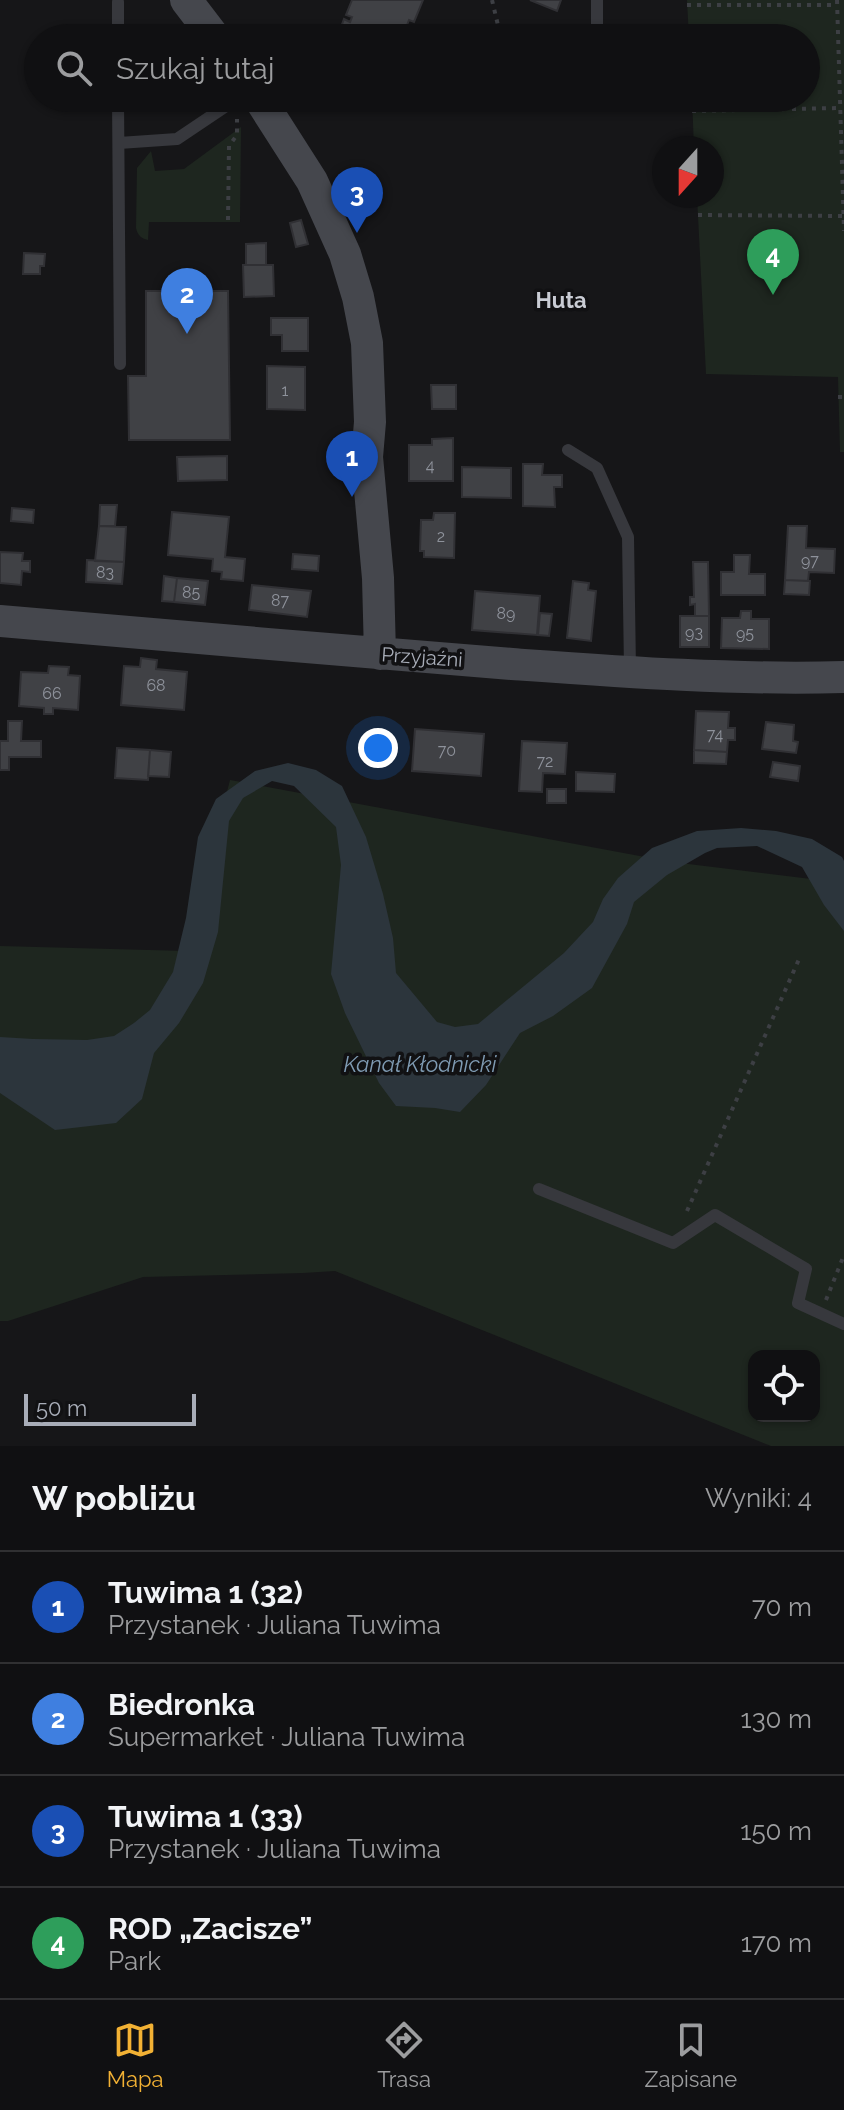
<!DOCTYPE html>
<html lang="pl">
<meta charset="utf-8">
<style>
body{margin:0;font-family:Raleway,sans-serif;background:#1e1e20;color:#f1f3f6}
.controls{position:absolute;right:24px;bottom:24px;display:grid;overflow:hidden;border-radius:16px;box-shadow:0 2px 6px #0004}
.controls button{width:72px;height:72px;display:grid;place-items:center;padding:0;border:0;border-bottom:2px solid #303032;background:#101012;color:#f1f3f6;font:40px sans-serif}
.compass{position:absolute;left:652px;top:136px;width:72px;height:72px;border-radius:50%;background:#101012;box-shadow:0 2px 6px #0004;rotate:201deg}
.scale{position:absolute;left:24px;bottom:20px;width:172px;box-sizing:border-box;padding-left:8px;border:4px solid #a8adb8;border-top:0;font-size:22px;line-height:28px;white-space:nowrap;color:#a8adb8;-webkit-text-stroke:6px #111113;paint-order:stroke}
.you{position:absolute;left:378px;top:748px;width:28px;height:28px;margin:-20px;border:6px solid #fff;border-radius:50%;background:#1a73e8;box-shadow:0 0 0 12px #1a73e833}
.badge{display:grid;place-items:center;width:52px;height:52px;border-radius:50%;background:#f2b134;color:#fff;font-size:26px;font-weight:700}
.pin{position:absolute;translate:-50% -66px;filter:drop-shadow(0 2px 4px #0008)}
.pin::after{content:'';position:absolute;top:42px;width:28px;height:24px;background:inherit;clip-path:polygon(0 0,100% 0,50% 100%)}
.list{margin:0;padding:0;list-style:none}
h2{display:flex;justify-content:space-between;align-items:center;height:104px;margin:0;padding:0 32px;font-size:34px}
h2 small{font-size:26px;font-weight:400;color:#9c9d9f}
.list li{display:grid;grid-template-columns:52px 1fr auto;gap:24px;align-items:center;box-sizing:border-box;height:112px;padding:0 32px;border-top:2px solid #303032}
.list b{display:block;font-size:30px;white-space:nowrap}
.list p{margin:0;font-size:26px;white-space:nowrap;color:#9c9d9f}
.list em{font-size:26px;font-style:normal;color:#9c9d9f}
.icon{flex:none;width:44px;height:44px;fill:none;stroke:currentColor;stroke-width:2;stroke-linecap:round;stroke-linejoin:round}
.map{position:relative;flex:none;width:844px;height:1446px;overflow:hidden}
.search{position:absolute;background:#101012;box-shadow:0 2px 6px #0004;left:24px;right:24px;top:24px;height:88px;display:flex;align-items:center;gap:20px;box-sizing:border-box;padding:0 28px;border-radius:44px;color:#9c9d9f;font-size:30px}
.sheet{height:552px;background:#101012}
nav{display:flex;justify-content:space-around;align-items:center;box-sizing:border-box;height:112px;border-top:2px solid #303032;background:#101012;font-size:22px;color:#9c9d9f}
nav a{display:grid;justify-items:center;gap:4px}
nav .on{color:#f2b134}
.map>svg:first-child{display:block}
.green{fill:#1e261f;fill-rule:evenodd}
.water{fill:#2c353c}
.building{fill:#404145;stroke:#303034;stroke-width:2}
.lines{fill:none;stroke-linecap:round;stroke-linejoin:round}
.path{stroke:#3d3f44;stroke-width:4;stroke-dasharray:4 6;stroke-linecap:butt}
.lane{stroke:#37383d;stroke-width:12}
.secondary{stroke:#45474d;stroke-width:32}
.labels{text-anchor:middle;stroke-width:7;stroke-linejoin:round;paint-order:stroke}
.number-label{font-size:16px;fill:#8e929b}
.street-label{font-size:20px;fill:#a8adb8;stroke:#111113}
.neighbourhood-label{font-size:22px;font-weight:bold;fill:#c9ccd4;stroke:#111113}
.water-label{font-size:22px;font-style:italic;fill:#7f9bb3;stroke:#111113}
</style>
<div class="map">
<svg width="844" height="1446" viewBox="0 0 844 1446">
<rect width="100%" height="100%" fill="#161618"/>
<path class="green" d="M687,0H844V452H840L838,377L706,374L697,196H712V148H694L692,98H806V38H689Z
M241,127L240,222H149L148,240C141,238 138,236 136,228L137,168L151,151L155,171L184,169Z
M230,780L672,862L844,883V1446H771L335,1271L303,1273L143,1277L8,1321H0V946L186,951ZM754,1356H814V1416H754Z"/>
<path class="water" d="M288,763L316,770L342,786L366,837L383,894L393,938L396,973L437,1022L455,1027L478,1024L564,953L593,922L603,899L618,878L652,848L697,831L741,828L776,831L812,839L842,857L844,861V931L824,905L802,867L757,846L717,848L705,853L667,875L634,902L627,924L592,988L553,1016L520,1033L486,1085L460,1112L435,1108L396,1106L379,1083L345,1013L331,974L341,865L336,827L294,786L272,781L243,798L229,821L218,932L203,983L179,1023L154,1053L142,1099L116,1123L55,1130L0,1093V1037L33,1039L87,1040L114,1036L134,1023L150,1010L173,972L186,918L198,837L216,799L255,771Z"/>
<path class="building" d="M352,0H423L414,22L409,20L402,38H337L344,19L350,22L352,17L346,15Z
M530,0H561L557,11Z
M50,98H74L73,106L50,105Z
M301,220L308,244L296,247L290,223Z
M266,243V265H246V244Z
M24,253L45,254L44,266H40V274H23Z
M243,265H273L274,296L244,297Z
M146,291H228L230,440H129L128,376H146Z
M271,318H308V351H282V335H271Z
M267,366L305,367V410L267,409Z
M431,385H456V409H432Z
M453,438V481H409V445H432V439Z
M227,456V480L178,481L177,457Z
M523,464H543L542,475H562V487H554L555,507L523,506Z
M462,467L511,468V498L462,497Z
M100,505H117L115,526H99Z
M12,508L34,510L33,523L11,521Z
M172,512L229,517L225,557L245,559L243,581L221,579L222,572L212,571L213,559L168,555Z
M434,513H455L454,558L424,557V551H420L421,520H433Z
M99,526L126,527L124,562L95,561Z
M788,526H807L806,548L835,549L834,573L809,572L808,581L785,580Z
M0,552L23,553L22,561H30V572L22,571L21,585L0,583Z
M293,554L319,556L318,571L292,569Z
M734,555H750L749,574H765V595H721V572H734Z
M87,560L124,562L122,584L86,582Z
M693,562H708L709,616H695V604L690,605V597H694Z
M164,576L177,578L174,602L162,601Z
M177,578L208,581L205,605L174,602Z
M785,580L810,581L809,595L784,594Z
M573,581L589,583L588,590L596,591L591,641L567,638Z
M252,585L311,591L307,617L249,610Z
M475,591L540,596L537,635L472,630Z
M741,611H751V619H769V649L721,648L722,618H740Z
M540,613L552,614L549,636L538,635Z
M680,616H709V647H680Z
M141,658L157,660L156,669L187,672L184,710L121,705L124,666L140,667Z
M49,666L69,667L68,675L80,676L78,710L53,708V714H44V708L19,706L21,672L48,673Z
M696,711L729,712L728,728H735V740H728L727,752L694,750Z
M8,721H22L21,741H41V757H9V770H0V741H8Z
M766,722L794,725L793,741L798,742L796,753L762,749Z
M415,729L484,734L481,776L412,771Z
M522,741L567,743L565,774L543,773L542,792L519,791Z
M117,748L150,750L148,780L115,778Z
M150,750L171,752L169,777L148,776Z
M694,750L727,752L726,764L694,763Z
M773,762L800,766L798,781L770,777Z
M576,772L615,774L614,792L576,791Z
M547,789H566V803H547Z"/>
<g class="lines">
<path class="path" d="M492,0L501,38
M837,0L844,231
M687,5H837
M692,111L840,108
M698,215L844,216
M228,220L229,146L237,135V119
M838,397H844
M687,1211L800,957
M826,1300L844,1255"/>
<path class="lane" d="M118,2V38
M597,38V0
M118,98L120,364
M119,143L177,139L238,98
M568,450L597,468L628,537L630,669
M539,1189L673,1243L715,1215L806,1269L798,1303L844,1324"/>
<path class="secondary" d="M186,0L215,38
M259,98L312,181L345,254L358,297L367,343L370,422L367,457L378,578L380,654
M0,621C171,635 341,651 512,664C624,672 732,680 844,677"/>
</g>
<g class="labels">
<g class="number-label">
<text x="285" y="396">1</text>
<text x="430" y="471">4</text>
<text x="441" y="542">2</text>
<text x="810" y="566">97</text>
<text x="105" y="578">83</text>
<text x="191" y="598">85</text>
<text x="280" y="606">87</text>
<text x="506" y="619">89</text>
<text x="694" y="638">93</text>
<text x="745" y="639">95</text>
<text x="156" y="691">68</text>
<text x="52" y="699">66</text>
<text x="715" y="740">74</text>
<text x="447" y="756">70</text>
<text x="545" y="767">72</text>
</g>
<g class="street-label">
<text transform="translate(422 657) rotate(4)" y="7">Przyjaźni</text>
</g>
<g class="neighbourhood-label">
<text x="561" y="308">Huta</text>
</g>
<g class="water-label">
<text x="420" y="1072">Kanał Kłodnicki</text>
</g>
</g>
</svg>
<div class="controls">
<button><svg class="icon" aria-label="locate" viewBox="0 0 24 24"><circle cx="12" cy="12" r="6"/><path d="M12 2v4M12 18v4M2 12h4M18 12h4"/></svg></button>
</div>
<svg class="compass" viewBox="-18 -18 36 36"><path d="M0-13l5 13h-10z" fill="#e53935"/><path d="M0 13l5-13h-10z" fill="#9c9d9f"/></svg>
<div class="scale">50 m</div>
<div class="you"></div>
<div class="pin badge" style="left:352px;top:497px;background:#1a4fb4">1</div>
<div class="pin badge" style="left:187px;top:334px;background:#3f7fe0">2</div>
<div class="pin badge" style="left:357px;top:233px;background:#1a4fb4">3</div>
<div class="pin badge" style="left:773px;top:295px;background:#2e9e5b">4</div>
<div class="search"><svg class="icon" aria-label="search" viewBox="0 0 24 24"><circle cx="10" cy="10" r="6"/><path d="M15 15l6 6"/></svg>Szukaj tutaj</div>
</div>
<section class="sheet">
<h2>W pobliżu<small>Wyniki: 4</small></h2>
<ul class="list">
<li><span class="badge" style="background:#1a4fb4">1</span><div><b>Tuwima 1 (32)</b><p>Przystanek · Juliana Tuwima</p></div><em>70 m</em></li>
<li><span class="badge" style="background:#3f7fe0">2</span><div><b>Biedronka</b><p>Supermarket · Juliana Tuwima</p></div><em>130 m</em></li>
<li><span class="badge" style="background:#1a4fb4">3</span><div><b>Tuwima 1 (33)</b><p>Przystanek · Juliana Tuwima</p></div><em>150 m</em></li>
<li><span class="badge" style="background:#2e9e5b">4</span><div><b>ROD „Zacisze”</b><p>Park</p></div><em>170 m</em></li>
</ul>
</section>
<nav>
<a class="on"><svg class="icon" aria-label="map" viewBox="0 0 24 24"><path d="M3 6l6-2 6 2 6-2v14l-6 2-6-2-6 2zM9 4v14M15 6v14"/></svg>Mapa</a>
<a><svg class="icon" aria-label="directions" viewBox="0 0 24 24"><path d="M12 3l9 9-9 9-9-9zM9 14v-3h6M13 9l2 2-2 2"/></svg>Trasa</a>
<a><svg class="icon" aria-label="saved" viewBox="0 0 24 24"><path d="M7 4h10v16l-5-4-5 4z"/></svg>Zapisane</a>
</nav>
